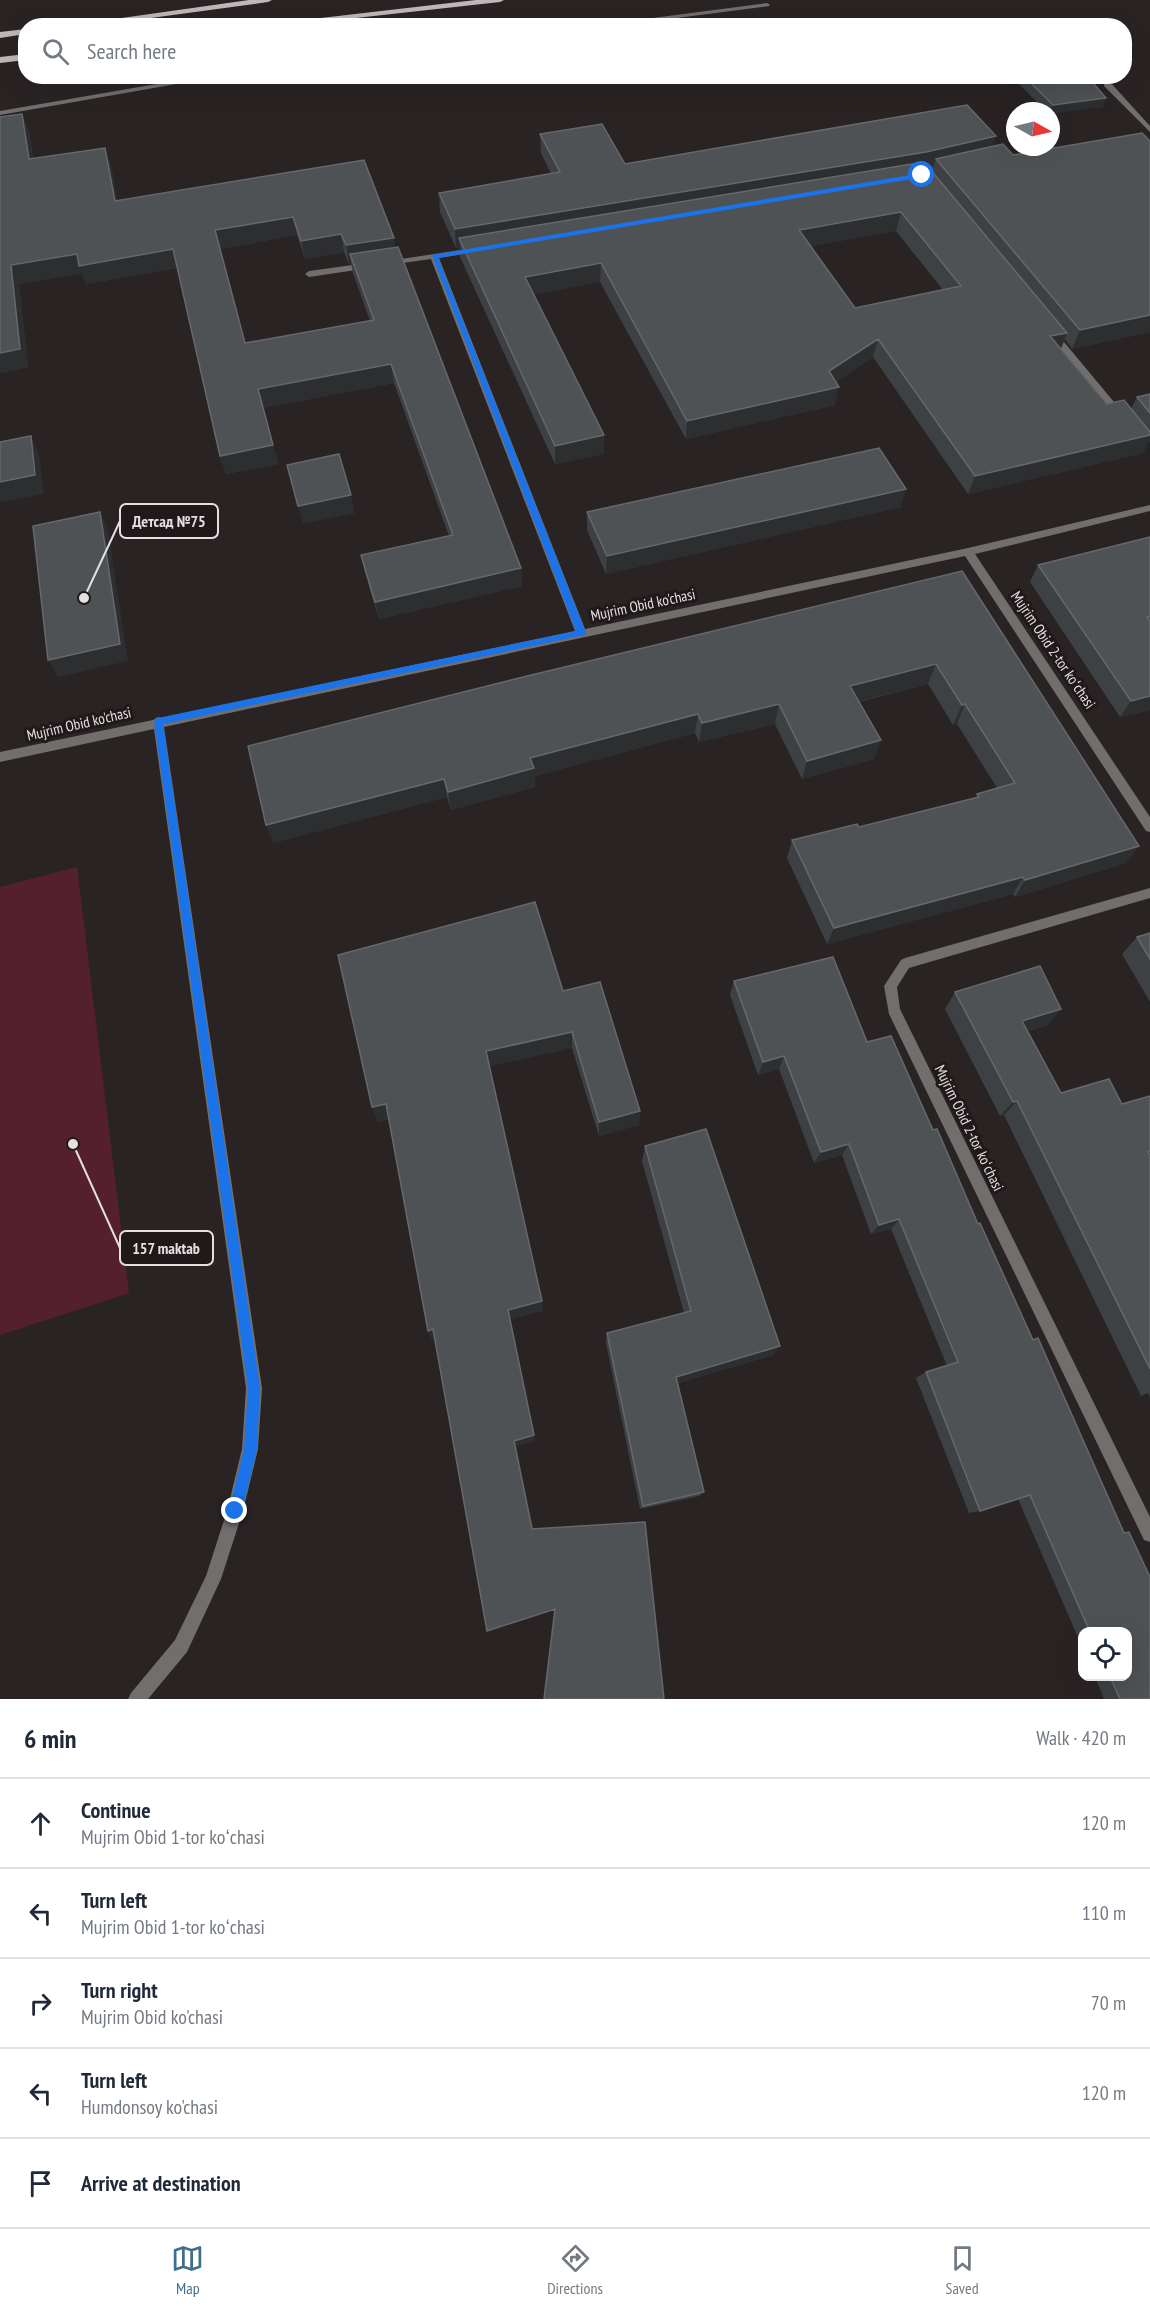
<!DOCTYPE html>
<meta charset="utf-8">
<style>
body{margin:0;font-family:"PT Sans Narrow",sans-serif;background:#f6f6f7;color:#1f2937}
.controls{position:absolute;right:18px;bottom:18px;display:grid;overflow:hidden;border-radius:12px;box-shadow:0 6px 24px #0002}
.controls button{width:54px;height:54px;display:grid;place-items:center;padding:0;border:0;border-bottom:2px solid #e0e1e3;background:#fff;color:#1f2937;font:30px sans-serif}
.compass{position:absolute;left:1006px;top:102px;width:54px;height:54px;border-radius:50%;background:#fff;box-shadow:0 6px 24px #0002;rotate:98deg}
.stop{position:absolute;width:18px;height:18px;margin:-14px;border:4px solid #1a73e8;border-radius:50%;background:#fff}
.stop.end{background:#1a73e8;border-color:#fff;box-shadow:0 2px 6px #0008}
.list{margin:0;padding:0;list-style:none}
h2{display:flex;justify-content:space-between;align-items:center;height:78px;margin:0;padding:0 24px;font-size:26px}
h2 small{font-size:20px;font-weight:400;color:#747a83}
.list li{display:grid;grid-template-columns:39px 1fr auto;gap:18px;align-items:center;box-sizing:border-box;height:90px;padding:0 24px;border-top:2px solid #e0e1e3}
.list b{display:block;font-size:22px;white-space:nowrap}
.list p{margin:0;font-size:20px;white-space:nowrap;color:#747a83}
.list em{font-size:20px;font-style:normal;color:#747a83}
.icon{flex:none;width:33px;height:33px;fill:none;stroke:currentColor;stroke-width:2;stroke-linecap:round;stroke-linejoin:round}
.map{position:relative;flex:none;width:1150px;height:1699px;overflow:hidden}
.search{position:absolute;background:#fff;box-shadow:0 6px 24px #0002;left:18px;right:18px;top:18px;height:66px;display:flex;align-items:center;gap:15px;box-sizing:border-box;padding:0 21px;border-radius:24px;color:#747a83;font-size:22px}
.sheet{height:528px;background:#fff}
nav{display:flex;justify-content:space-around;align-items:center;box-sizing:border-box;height:84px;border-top:2px solid #e0e1e3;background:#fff;font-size:16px;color:#747a83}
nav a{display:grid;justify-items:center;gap:3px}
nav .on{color:#416e8b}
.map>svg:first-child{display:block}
.green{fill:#55202d}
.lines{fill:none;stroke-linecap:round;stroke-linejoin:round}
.service{fill:#716e6e;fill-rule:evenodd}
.minor{fill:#716e6e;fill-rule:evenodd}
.primary{fill:#bfb8b9;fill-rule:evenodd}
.wall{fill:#3d4144;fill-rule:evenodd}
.shaded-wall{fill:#2d2e30}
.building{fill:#4f5255;stroke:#66686a;stroke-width:1.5;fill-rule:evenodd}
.route{fill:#1a73e8}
.labels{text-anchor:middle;stroke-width:6;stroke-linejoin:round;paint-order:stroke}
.street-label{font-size:15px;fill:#e4dfe0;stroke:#20191a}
.leader{fill:none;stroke:#e4dfe0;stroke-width:2}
.callout-dot{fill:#e4dfe0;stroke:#20191a;stroke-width:2}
.callout{fill:#20191a;stroke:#e4dfe0;stroke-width:2}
.callout-label{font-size:16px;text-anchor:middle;font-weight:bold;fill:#e4dfe0}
</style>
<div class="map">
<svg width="1150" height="1699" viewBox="0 0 1150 1699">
<rect width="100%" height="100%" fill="#292324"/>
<path class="green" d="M77,867L129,1293L0,1335V887Z"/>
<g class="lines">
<path class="service" d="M767,3L770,5L769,6L615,26H591Z
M203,76H222L0,115V111Z
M1104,82H1110L1150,126V132L1104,86Z"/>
<path class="minor" d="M474,248H477V252L439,258L585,629L968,548L1150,505V511L975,554L1150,817V832L1146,831L965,556L164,727L262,1388L258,1449L243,1511L221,1579L187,1652L148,1699H128L131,1693L175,1640L206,1576L227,1511L242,1449L246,1388L154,729L0,762V752L153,720L158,717L162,718L575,631L431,259L388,265L384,263L388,261Z
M367,263L371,266L370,268L309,277L305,274L309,271Z
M1051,329L1054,330L1124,414V418H1118L1048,334V330Z
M1150,888V898L909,968L897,987L900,1009L1150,1517V1542L1144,1540L889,1014L884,986L901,960L905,958Z"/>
<path class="primary" d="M249,0H272L268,2L92,26H65Z
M476,0H504L500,2L284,26H251Z
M26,29V34L0,38V32Z
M26,54V60L0,63V57Z"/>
</g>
<path class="wall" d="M1011,76H1087L1103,107L1046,111Z
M22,114L29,132L33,158L111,166L117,201L364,160L394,238L395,248L521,568L522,586L379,619L365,573L361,555L449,536L394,383L263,408L278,464L226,474L220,456L177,268L86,284L82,273L19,284L28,367L0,373V117ZM297,235L305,259L344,252L349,264L351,263L353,273L370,321L245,343L220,249Z
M540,134L625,164L993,146L1013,155L1150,141V332L1072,349L1065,339L1061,349L1107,404L1131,409L1137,397L1150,394V442L1149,441L1143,453L968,494L873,357L836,382L835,405L686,439L600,282L534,294L604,454L555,464L460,257V247L456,248L440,212L439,193L551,174L541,153ZM896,231L943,290L855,308L811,246Z
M901,507L606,574L587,530V512Z
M1150,537V710L1120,717L1030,582L1038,565Z
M962,571L1139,846L1126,863L1015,897L1013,894L827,944L787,858L792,840L859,827L976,797L977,794L997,788L957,724L953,725L928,684L859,702L874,759L802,779L775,724L699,742L695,733L535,776V787L451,810L447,797L273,843Z
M1150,933V1002L1122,954L1137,937Z
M734,981L867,1042L933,1130L1124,1532H1129L1150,1699H1104L1095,1677H1128V1632H1083V1649L1018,1499L980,1511L969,1513L916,1378L926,1372L947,1366L891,1229L871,1234L842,1155L814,1163L779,1069L758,1075L730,995Z
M563,991L640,1111L639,1125L599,1136L572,1048L489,1066L543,1311L510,1319L535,1441L516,1446L533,1529L555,1609L435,1338L432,1339L428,1331L389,1119L378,1122L372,1107Z
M955,992L1048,1025L1028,1031L1061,1093L1122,1104L1150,1096V1398L1148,1393L1141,1396L1004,1115L1000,1116L945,1009Z
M645,1146L780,1346L773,1355L678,1383L704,1492L699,1496L640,1509L606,1343L607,1333L684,1313L642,1161Z"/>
<path class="shaded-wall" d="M1106,98L1103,107L1051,114L1050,111L1053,105Z
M22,114L29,132L36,178L29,159Z
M996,136L990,155L936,159L933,168L922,171L459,238L460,247L456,248L455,229Z
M105,148L111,166L121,220L115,201Z
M901,212L896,231L796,249L799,230Z
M293,217L297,235L220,249L215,230Z
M341,234L344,252L305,259L301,241Z
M394,238L397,257L350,254L351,263L349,264L346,245Z
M173,249L178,268L86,284L82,273L19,284L28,367L0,373V353L11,265L77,254Z
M601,263L600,282L526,296L525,277Z
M1150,315V332L1072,349L1080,330Z
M1067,333L1060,351L1050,336Z
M878,339L873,357L825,390L829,371Z
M391,364L394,383L263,408L258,389Z
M839,387L835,405L686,439L687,421Z
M604,435V454L555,464V446Z
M1150,435V440L1143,453L968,494L975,476Z
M31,436L39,454L44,494L0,502V482Z
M273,445L278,464L226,474L220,456Z
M906,489L901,507L606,574L607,556Z
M351,495L355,513L303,524L298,506Z
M100,512L108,530L128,661L58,677L48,660Z
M521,568L522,586L379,619L375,602Z
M936,664L928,684L844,705L850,686Z
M1150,696V710L1120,717L1131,701Z
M779,704L775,724L699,742L702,723Z
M965,704L957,724L953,725L962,705Z
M698,714L695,733L535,776V787L451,810L448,792L530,758Z
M881,740L874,759L802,779L807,761Z
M444,779L447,797L273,843L266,825Z
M1139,846L1126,863L1015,897L1025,880Z
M1023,877L1013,894L827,944L834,928Z
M1061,1009L1048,1025L1010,1036L1022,1021Z
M572,1032V1048L488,1067L486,1051Z
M784,1056L779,1069L758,1075L763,1062Z
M1017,1101L1004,1115L1000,1116L1013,1102Z
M386,1104L391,1118L378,1122L372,1107Z
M640,1111L639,1125L599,1136V1122Z
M849,1144L842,1155L814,1163L821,1152Z
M899,1219L891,1229L871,1234L879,1225Z
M542,1301L543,1311L510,1319L535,1441L516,1446L534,1531L532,1529L514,1441L508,1310Z
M433,1329L438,1338L432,1339L428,1331Z
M780,1346L773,1355L673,1385L676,1377Z"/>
<path class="building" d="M1024,76H1087L1106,98L1053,105Z
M967,105L996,136L926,152L455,229L439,193L560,172L540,134L602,124L625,164Z
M22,114L29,159L105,148L115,201L364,160L394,238L346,245L341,234L301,241L293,217L215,230L245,343L374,320L350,254L398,247L521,568L375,602L361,555L453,535L391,364L258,389L273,445L220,456L173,249L79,266L77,254L11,265L20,349L0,353V117Z
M1142,133L1150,141V315L1080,330L936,159L1003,144L1013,155Z
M924,162L1067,333L1050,336L1107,404L1124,400L1150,432V435L975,476L878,339L829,371L839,387L687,421L601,263L525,277L604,435L555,446L459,238ZM901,212L961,286L855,308L799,230Z
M1150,394V413L1137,397Z
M31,436L35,475L0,482V442Z
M879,448L906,489L607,556L587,512Z
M339,454L351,495L298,506L287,465Z
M100,512L120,644L48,660L33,526Z
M1150,537V617H1147L1150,621V696L1131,701L1038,565Z
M962,571L1139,846L1025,880L1023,877L834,928L792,840L857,824L859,827L979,797L977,794L1015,783L965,704L962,705L936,664L850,686L881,740L807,761L779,704L702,723L698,714L530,758L534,768L448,792L444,779L266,825L248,746L515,679Z
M535,902L563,991L600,982L640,1111L599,1122L572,1032L486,1051L542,1301L508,1310L534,1435L514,1441L532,1529L645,1522L664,1699H544L555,1609L487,1631L433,1329L428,1331L386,1104L372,1107L338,955Z
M1150,933V959L1137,937Z
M833,957L867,1042L891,1036L933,1130L937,1129L978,1224L980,1223L1033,1340L1038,1338L1124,1533L1129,1532L1150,1577V1699H1120L1110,1677H1128V1632H1090L1030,1495L980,1511L926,1372L958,1362L899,1219L879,1225L849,1144L821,1152L784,1056L763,1062L734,981Z
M1040,966L1061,1009L1022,1021L1061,1093L1109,1079L1122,1104L1150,1096V1151L1148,1152L1150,1155V1369L1017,1101L1013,1102L955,992Z
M706,1129L780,1346L676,1377L704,1492L643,1506L607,1333L691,1311L645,1146Z"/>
<path class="route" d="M922,173L924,177L438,258L586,633L584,635L163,724L260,1388L257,1449L242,1511L240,1516L235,1518L231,1516L229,1511L244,1449L248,1388L154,721L158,718L576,631L432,255Z"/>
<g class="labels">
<g class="street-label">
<text transform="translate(643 605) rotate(-12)" y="5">Mujrim Obid ko'chasi</text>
<text transform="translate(1053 650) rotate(56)" y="5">Mujrim Obid 2-tor koʻchasi</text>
<text transform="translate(79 724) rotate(-13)" y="5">Mujrim Obid ko'chasi</text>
<text transform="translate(969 1128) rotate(64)" y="5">Mujrim Obid 2-tor koʻchasi</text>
</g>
</g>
<path class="leader" d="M84 598L120 521M73 1144L120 1248"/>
<g class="callout-dot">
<circle cx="84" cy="598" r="6"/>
<circle cx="73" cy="1144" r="6"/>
</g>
<g class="callout">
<rect x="120" y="504" width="98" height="34" rx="6"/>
<rect x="120" y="1231" width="93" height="34" rx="6"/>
</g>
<g class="callout-label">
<text x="169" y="527">Детсад №75</text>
<text x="166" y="1254">157 maktab</text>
</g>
</svg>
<div class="controls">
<button><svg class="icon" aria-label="locate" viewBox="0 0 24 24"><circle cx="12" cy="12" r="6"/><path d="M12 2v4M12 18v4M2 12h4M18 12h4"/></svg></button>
</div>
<svg class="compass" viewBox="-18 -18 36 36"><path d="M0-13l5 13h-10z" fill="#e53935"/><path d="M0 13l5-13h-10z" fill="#747a83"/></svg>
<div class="stop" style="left:922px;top:175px"></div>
<div class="stop end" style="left:235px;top:1511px"></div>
<div class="search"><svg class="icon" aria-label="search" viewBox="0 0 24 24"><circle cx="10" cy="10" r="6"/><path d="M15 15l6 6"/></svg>Search here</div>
</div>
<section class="sheet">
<h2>6 min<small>Walk · 420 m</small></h2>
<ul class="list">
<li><svg class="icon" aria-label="ahead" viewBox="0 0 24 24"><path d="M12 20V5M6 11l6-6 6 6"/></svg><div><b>Continue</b><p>Mujrim Obid 1-tor koʻchasi</p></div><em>120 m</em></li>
<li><svg class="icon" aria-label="left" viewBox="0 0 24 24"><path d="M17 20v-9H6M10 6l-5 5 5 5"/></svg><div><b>Turn left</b><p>Mujrim Obid 1-tor koʻchasi</p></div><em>110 m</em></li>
<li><svg class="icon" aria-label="right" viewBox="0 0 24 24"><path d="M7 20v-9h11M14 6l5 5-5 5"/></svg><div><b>Turn right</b><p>Mujrim Obid ko'chasi</p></div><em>70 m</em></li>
<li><svg class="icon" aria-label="left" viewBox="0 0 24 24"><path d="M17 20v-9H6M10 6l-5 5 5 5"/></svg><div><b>Turn left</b><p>Humdonsoy ko'chasi</p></div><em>120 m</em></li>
<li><svg class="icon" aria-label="arrive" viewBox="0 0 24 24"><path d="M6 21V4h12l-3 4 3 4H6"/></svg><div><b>Arrive at destination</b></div></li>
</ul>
</section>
<nav>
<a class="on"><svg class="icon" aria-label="map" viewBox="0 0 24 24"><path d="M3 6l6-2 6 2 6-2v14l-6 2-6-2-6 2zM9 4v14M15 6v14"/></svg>Map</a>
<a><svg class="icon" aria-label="directions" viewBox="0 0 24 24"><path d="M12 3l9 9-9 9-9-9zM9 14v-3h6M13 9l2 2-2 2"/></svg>Directions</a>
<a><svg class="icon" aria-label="saved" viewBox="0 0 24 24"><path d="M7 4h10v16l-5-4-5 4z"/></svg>Saved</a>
</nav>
